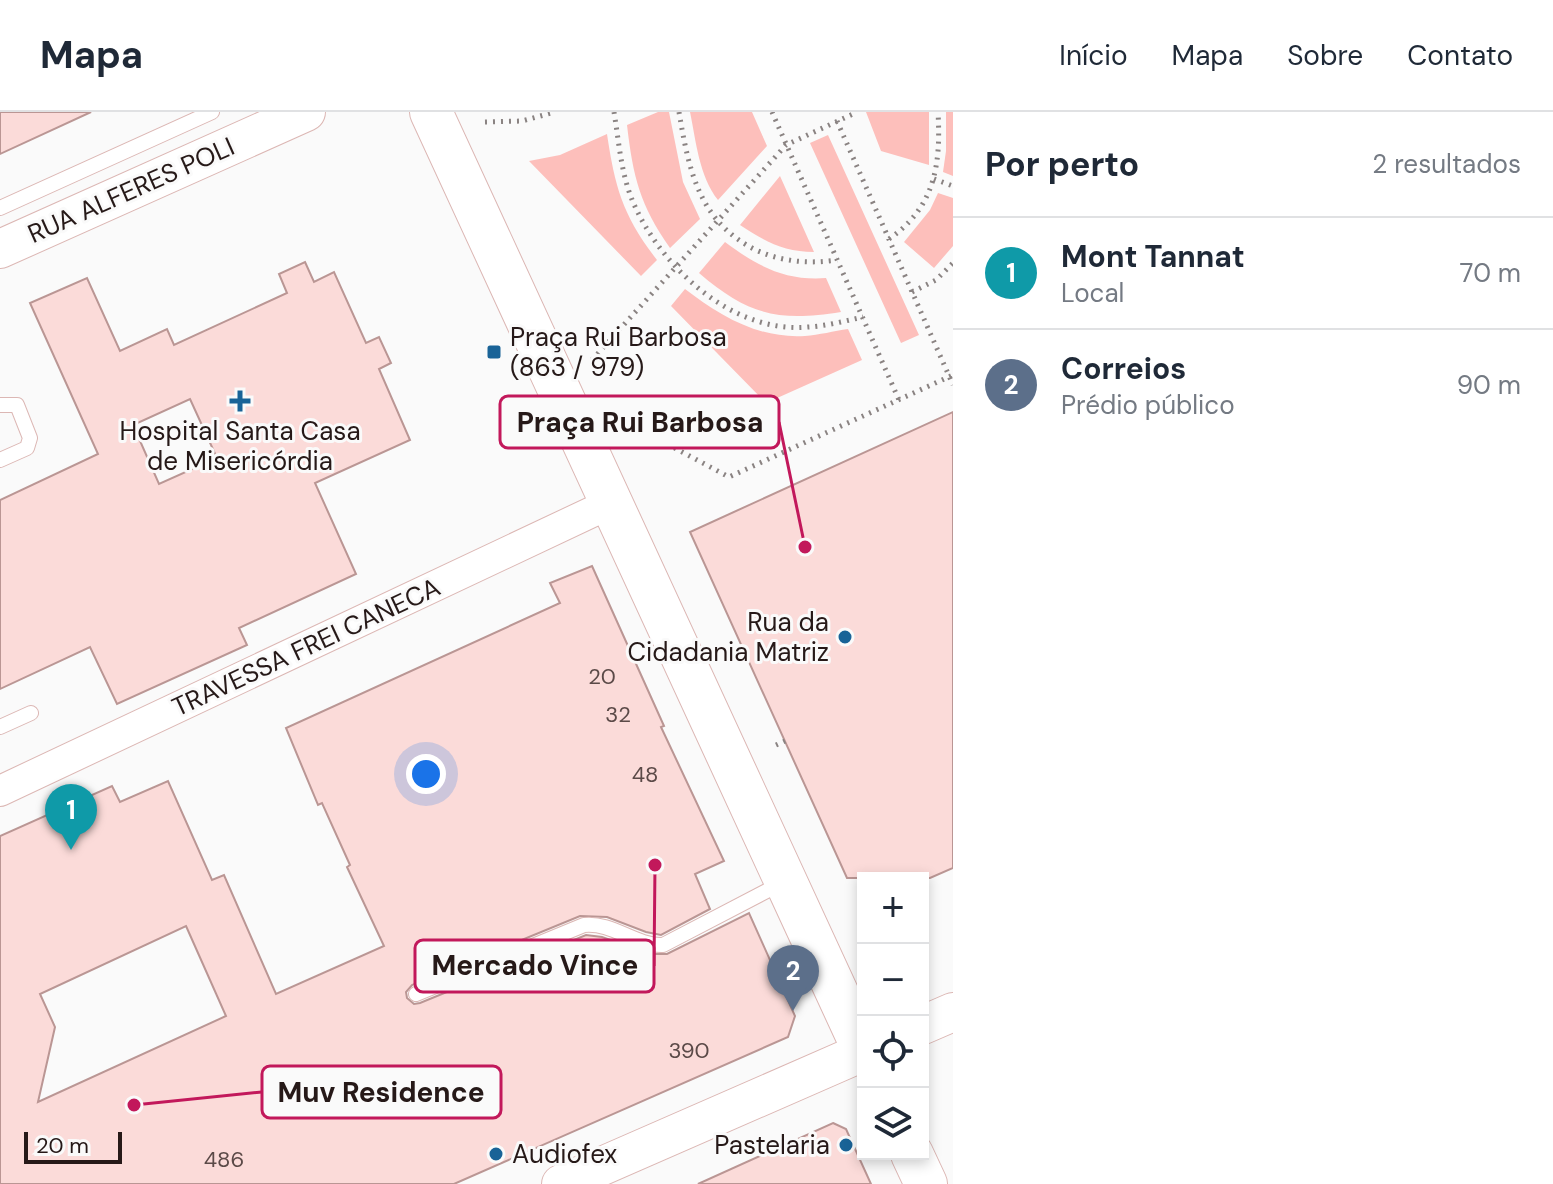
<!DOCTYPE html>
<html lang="pt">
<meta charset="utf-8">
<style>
body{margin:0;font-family:"DM Sans",sans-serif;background:#f2f2f3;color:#1f2937}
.controls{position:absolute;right:24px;bottom:24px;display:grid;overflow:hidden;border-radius:0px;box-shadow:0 4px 12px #0003}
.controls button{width:72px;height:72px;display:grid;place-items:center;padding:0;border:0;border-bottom:2px solid #e0e1e3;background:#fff;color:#1f2937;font:40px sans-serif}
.scale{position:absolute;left:24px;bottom:20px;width:98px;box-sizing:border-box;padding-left:8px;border:4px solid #261918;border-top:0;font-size:22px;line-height:28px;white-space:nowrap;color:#261918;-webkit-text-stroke:6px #fafafa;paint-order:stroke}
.you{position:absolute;left:426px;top:662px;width:28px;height:28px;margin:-20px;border:6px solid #fff;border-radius:50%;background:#1a73e8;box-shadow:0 0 0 12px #1a73e833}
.badge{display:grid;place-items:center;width:52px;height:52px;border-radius:50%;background:#196397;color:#fff;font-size:26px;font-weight:700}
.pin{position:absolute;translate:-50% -66px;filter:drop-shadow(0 2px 4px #0008)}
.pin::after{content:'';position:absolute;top:42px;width:28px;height:24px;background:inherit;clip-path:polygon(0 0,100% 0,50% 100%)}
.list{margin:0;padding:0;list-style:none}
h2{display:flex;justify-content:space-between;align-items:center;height:104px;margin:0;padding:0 32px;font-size:34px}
h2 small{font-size:26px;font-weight:400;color:#747a83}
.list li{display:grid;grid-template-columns:52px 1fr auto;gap:24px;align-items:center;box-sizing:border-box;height:112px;padding:0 32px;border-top:2px solid #e0e1e3}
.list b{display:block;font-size:30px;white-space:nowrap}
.list p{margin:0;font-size:26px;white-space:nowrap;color:#747a83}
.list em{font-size:26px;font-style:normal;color:#747a83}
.icon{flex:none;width:44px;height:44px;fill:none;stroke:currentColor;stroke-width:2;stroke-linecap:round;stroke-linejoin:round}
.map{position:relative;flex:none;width:953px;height:1072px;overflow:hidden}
header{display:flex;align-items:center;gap:48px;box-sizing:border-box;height:112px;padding:0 40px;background:#fff;border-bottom:2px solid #e0e1e3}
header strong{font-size:38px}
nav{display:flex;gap:44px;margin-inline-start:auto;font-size:28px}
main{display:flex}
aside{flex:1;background:#fff}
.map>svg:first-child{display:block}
.green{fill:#fdbfbb}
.building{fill:#fbdbd9;stroke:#ba9694;stroke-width:2;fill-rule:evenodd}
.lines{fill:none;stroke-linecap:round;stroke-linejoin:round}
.service-casing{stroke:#dcb7b4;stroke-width:16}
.minor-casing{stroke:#dcb7b4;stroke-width:32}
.tertiary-casing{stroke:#dcb7b4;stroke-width:40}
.secondary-casing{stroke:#dcb7b4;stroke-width:44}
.path{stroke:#8a8382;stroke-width:5;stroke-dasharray:2 6;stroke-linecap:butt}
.service{stroke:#fff;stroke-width:14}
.minor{stroke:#fff;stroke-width:30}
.tertiary{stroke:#fff;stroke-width:38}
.secondary{stroke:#fff;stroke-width:42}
.poi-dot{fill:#196397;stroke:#fafafa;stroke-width:3}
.labels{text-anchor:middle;stroke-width:6;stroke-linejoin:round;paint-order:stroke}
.number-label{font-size:22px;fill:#5b4a48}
.street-label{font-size:26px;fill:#261918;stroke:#fafafa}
.poi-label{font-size:26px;fill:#261918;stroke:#fafafa;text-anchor:start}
.leader{fill:none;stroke:#c2185b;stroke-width:3}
.callout-dot{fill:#c2185b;stroke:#fafafa;stroke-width:3}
.callout{fill:#fafafa;stroke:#c2185b;stroke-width:3}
.callout-label{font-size:28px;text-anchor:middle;font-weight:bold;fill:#261918}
</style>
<header>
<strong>Mapa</strong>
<nav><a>Início</a><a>Mapa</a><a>Sobre</a><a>Contato</a></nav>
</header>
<main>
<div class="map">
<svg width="953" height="1072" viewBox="0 0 953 1072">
<rect width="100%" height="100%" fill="#fafafa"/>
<path class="green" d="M658,0H669L683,70L700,107L670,136C640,93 633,65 627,13Z
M690,0H752L767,34L718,88C699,64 696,29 690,0Z
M866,0H929V53L881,39Z
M946,0H953V64L943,60L946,39Z
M607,22C615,76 623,104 657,148L641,164L529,49L560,43Z
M828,23L919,223L901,231L810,31Z
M780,64L814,140C784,140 764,129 740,113Z
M938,81L953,86V134L934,156L904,130L930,98Z
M725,130C757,154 785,169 826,166L841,200C778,210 748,203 699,161Z
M685,177C720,204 759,227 805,224C819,223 834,219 848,217L862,248L766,291L671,194Z"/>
<path class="building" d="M0,0H91L0,42Z
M305,150L314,170L334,160L366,231L379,225L391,251L379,257L410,328L315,371L356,462L239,516L247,533L117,592L90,535L0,577V388L98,342L30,191L87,166L120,239L167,217L174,233L287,181L279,162ZM190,287L217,346L159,372L133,313Z
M953,300V756L930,766H847L690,420Z
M592,454L664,614L661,615L724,749L695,762L710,797L661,823L646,820L607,805L580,804L412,873L406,880L407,886L414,892L420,891L586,823L602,825L650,842H667L749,801L795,904L788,925L454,1072H0V724L112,674L120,690L168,669L212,768L224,763L276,882L384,834L347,755L350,753L322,691L318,693L286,616L560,491L550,471ZM186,814L226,904L38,990L55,915L40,882Z
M833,1011L846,1017L871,1072H698Z"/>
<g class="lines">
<defs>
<path id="service" d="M0,96L212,0
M0,293H17L30,326L27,336L0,348
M0,615L31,601
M416,882L584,813C613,810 635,834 663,833L782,771"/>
<path id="minor" d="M0,679L611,391"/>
<path id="tertiary" d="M0,137L306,0
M923,913L953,900
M561,1072L863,940"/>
<path id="secondary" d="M431,0L863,937
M912,1042L926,1072"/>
</defs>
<use href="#service" class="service-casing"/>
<use href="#minor" class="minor-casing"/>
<use href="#tertiary" class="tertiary-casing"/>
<use href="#secondary" class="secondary-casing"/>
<path class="path" d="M614,0C619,30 621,62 633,90C661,155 732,222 808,215C826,214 845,209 863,205
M679,0C689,59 699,111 758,139C784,150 809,152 837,148
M772,0L899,288
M837,9L953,273
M485,10L522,9L555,0
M934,67L953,74
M889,127C935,95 941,53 938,0
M912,180L936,168L953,151
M592,248L786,33L853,2L852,0
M639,317L729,365L953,263
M776,633L785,629"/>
<use href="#service" class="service"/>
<use href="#minor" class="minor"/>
<use href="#tertiary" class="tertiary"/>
<use href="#secondary" class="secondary"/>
</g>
<g class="poi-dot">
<rect x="486" y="232" width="16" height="16" rx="4"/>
<path d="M236 277h8v8h8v8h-8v8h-8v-8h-8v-8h8z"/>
<circle cx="845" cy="525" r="8"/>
<circle cx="846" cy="1033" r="8"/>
<circle cx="496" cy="1042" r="8"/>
</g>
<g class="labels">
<g class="number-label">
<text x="602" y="572">20</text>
<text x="618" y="610">32</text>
<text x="645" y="670">48</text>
<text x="689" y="946">390</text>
<text x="224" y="1055">486</text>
</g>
<g class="street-label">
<text transform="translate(131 78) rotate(-24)" y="9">RUA ALFERES POLI</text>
<text transform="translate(306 535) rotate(-25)" y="9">TRAVESSA FREI CANECA</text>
</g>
<g class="poi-label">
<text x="510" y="234">Praça Rui Barbosa<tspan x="510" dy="30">(863 / 979)</tspan></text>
<text x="240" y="328" text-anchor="middle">Hospital Santa Casa<tspan x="240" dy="30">de Misericórdia</tspan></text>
<text x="829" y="519" text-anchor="end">Rua da<tspan x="829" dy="30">Cidadania Matriz</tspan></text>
<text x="830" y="1042" text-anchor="end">Pastelaria</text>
<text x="512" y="1051">Audiofex</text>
</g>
</g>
<path class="leader" d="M805 435L779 310M655 753L654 854M134 993L262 980"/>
<g class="callout-dot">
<circle cx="805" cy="435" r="8"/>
<circle cx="655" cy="753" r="8"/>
<circle cx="134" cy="993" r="8"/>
</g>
<g class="callout">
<rect x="500" y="284" width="279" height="52" rx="8"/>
<rect x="415" y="828" width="239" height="52" rx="8"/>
<rect x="262" y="954" width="239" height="52" rx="8"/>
</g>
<g class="callout-label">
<text x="640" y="320">Praça Rui Barbosa</text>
<text x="535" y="863">Mercado Vince</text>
<text x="381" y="990">Muv Residence</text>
</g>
</svg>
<div class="controls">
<button>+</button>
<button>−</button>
<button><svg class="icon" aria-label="locate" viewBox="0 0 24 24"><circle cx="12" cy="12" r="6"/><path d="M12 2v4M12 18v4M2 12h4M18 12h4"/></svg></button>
<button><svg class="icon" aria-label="layers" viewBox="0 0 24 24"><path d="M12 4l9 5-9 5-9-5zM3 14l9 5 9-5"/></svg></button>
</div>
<div class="scale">20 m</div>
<div class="you"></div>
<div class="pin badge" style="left:71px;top:738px;background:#0f9aa8">1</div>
<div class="pin badge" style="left:793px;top:899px;background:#5c6f8a">2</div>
</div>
<aside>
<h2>Por perto<small>2 resultados</small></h2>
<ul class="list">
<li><span class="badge" style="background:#0f9aa8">1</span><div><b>Mont Tannat</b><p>Local</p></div><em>70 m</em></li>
<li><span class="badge" style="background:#5c6f8a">2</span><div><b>Correios</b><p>Prédio público</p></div><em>90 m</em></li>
</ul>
</aside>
</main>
